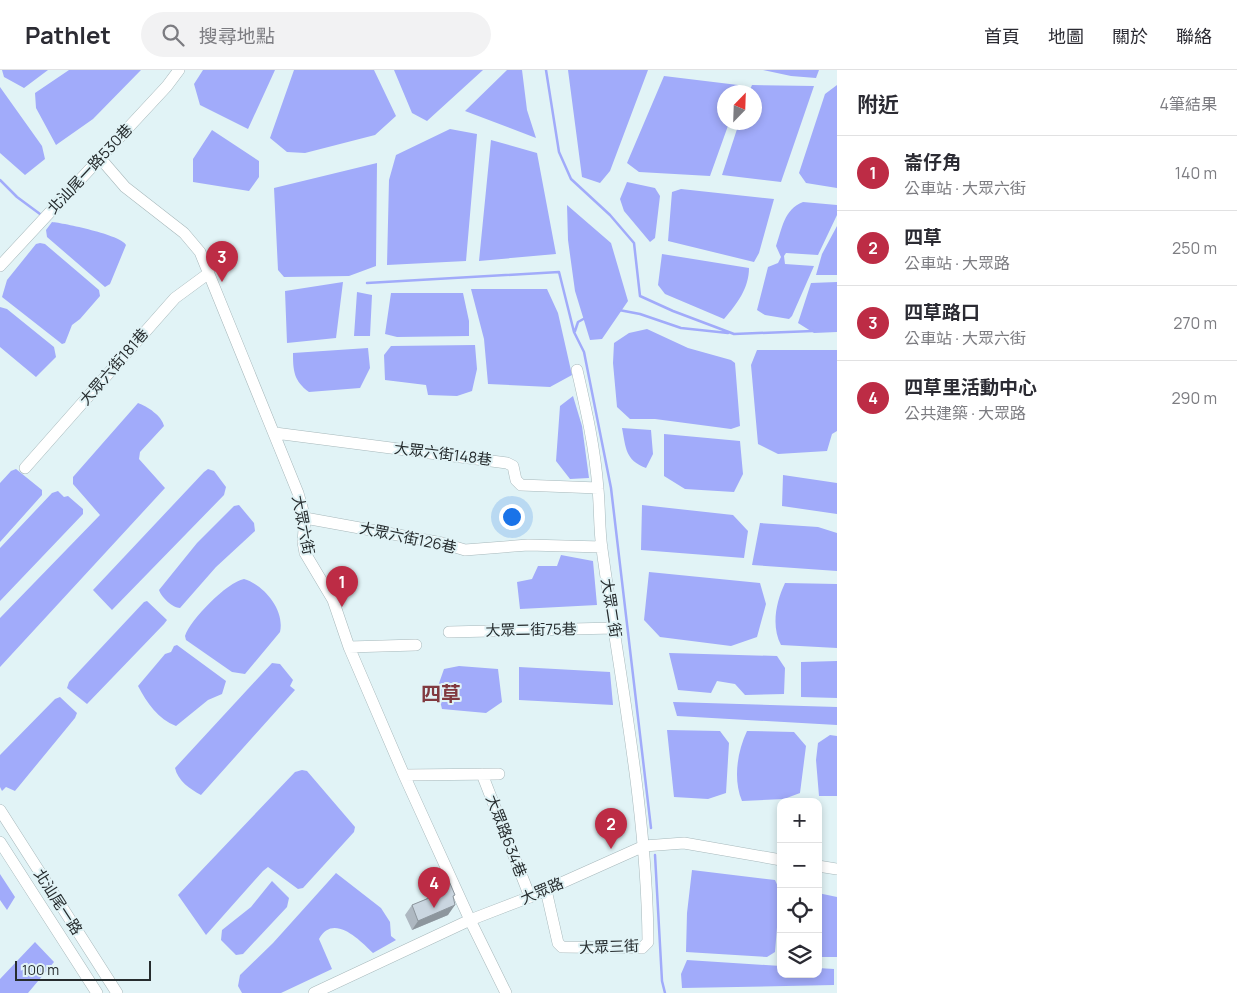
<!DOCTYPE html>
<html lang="zh-TW">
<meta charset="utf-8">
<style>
body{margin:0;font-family:Manrope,"Noto Sans TC",sans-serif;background:#f2f2f3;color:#2b2b33}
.controls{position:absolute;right:15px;bottom:15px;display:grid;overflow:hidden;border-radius:10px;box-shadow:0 2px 8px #0003}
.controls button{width:45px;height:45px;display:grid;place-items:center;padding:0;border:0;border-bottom:1px solid #e1e1e2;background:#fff;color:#2b2b33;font:25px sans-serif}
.compass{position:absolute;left:717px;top:15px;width:45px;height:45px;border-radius:50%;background:#fff;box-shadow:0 2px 8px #0003;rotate:23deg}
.scale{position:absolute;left:15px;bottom:12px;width:136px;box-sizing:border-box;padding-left:5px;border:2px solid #262c2e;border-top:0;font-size:14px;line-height:18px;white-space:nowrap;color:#262c2e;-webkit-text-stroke:4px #e1f3f6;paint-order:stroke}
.you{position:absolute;left:511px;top:446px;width:18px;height:18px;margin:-12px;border:4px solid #fff;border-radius:50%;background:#1a73e8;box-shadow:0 0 0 8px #1a73e833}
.badge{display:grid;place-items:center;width:32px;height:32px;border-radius:50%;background:#bd2c45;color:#fff;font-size:16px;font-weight:700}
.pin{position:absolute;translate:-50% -41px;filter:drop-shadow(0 1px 2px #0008)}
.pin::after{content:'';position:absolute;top:26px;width:18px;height:15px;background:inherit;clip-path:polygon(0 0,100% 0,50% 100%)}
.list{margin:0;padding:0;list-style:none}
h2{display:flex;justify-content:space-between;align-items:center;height:65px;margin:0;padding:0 20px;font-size:21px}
h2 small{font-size:16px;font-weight:400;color:#7c7c81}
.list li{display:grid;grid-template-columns:32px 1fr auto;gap:15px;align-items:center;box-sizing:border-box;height:75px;padding:0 20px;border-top:1px solid #e1e1e2}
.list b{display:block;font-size:19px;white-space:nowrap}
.list p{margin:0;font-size:16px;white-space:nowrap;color:#7c7c81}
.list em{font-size:16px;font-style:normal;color:#7c7c81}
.icon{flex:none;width:28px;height:28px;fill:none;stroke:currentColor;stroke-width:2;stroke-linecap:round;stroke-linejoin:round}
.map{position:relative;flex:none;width:837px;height:923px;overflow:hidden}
header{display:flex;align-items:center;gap:30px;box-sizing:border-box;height:70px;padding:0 25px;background:#fff;border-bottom:1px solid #e1e1e2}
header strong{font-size:24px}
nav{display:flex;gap:28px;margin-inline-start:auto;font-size:18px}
.search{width:350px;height:45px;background:#f2f2f3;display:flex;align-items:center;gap:12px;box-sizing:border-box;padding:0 18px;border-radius:28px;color:#7c7c81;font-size:19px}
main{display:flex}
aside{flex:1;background:#fff}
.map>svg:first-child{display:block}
.water{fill:#a1abfa}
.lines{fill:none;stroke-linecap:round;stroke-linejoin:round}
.stream{stroke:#a1abfa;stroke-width:2.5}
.minor-casing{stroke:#a7b8bb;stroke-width:12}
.minor{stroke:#fff;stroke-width:11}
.wall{fill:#aeb8c1}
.shaded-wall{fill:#8d969d}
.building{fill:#cad6e0;stroke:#8d969d}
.labels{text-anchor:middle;stroke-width:4;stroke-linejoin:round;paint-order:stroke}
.street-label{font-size:15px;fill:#262c2e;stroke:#e1f3f6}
.district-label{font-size:20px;font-weight:bold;fill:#81393f;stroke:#e1f3f6}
</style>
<header>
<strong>Pathlet</strong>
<div class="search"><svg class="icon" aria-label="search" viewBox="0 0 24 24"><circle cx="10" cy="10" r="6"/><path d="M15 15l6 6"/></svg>搜尋地點</div>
<nav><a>首頁</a><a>地圖</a><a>關於</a><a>聯絡</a></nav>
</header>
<main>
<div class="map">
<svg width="837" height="923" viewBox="0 0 837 923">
<rect width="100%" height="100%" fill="#e1f3f6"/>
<path class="water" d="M2,0H48L24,18L4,7Z
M69,0H141L93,49L56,75L36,38L35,23Z
M203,0H275L248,59L200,35L194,14Z
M294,0H374L396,46L375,65L305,83L287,82L270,68Z
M394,0H483L427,51L412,43Z
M507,0H522L527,40L536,68L465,41Z
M568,0H648L610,101L600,113L582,107Z
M763,0H819L816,8L791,6Z
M664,6L738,15L737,22H724V52L729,53L710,106L639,102L627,93Z
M752,15L814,16L781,112L722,105L739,53L754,52V22H749Z
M837,15V118L806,113L799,103L825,24Z
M0,17L42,76L45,89L25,105L0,83Z
M450,59L477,64L466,191L387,195L389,110L396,85Z
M212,60L259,91V107L249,121L193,112V89Z
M491,70L537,83L556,184L479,191Z
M377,93L376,196L349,206L284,207L278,200L274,118Z
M627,112L655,118L660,126L655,168L650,172L624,141L620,129Z
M681,119L774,129L759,183L754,192L668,171L672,122Z
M803,132L837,135V145L818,185L786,183L784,186L785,194L814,196L792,246L789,249L765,245L757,240L768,197L778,193L781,187L776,176C782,159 784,139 803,132Z
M567,135L611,173L628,231L602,269L590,270L575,221L568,170Z
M52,152C63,153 122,165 126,175L110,214L105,217L47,167L46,160Z
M837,156V205H816L822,184Z
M40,173L45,174L99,220L100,226L80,249L72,255L65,273L62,274L2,227L7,210L36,174Z
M662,184L749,198C749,218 737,234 724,249L665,224L658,215Z
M343,212L336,268L287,273L285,221Z
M837,212V262L814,263L798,253L811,213Z
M471,219H547L558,243L572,305L550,317L488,314L484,269Z
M357,222L372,225L370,266H354Z
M391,223H463L469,251V266L397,267L385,264Z
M0,237L7,239L54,277L56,287L36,307L0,277Z
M647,259L688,278L731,290L735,293L740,356L731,359L655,349H630L617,337L613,293L614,273L629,263Z
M475,275L477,299L472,321L457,326L428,325L426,315L385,310L384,285L391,276Z
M368,278L370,298L360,318L309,322C294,311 293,301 293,283Z
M757,280H837V361L832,364L827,381L778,384L758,374L751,295Z
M573,326L582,356L589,408L570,409L556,391L560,336Z
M138,333C147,336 162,346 164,356L140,382L139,389L165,418L0,597V548L100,445L73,414V407Z
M622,358L651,360L653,384L646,398C625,390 626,378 622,358Z
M664,364L740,371L743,404L734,422L685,419L664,406Z
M16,399L42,420V425L0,472V413L11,401Z
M208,399L214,401L226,417L224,425L112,540L93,520L204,402Z
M783,405L837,413V444L782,436Z
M58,421L64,427L68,426L83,439V444L0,531V478L52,423Z
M239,435L254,453L255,461L216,497L180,538C173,538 161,527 159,520L197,473L234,436Z
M642,435L733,445L748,461L744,488L641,480Z
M760,453L818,457L837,463V501L752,495Z
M561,485L593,491L597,535L520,539L517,512L532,509L538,496H557Z
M649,502L760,513L766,534L757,567L731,576L660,567L644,550Z
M244,509C264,515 285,540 280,562L245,604L232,602L186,570L185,566C190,550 227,512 244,509Z
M785,513L837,514V578L781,575C771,556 776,532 785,513Z
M147,531L167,550L164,554L87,634L67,618L69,612L144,532Z
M177,575L226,611L222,624L208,630L176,656C158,649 147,633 138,616L165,584L171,582L174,576Z
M669,583L777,586L785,598L784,624L745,625L735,614L717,611L711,623L678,620Z
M837,591V628L801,627V592Z
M272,593L280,594L293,610L290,616L295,620L201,725C190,719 178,711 175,698Z
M459,596L498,599L502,632L486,643L442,639L437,619L444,599Z
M519,597L610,602L613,635L519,630Z
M60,627L77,643L75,648L15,721L6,717L2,721L0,717V685L55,629Z
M673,632L837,637V655L677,646Z
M667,660L720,661L729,673L726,723L708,729L674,727Z
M747,661L794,662L806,676L800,723L784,729L742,731C733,710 737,682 747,661Z
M830,665L837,666V726H819L816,690L818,673Z
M302,700L307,701L355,757L354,762L303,818L298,819L268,797L263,801L206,865L178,825L295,702Z
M692,800L775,810L780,821L775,882L767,887L686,882L687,843Z
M336,803L381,838L390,852L391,866L396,870L373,883C359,869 333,843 319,869L332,899L281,923H242L238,916L240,905L273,873Z
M0,804L15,827L7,840L0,830Z
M272,811L289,828L287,837L243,884L236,885L221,870L222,860L251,837Z
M818,823L837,827V887H818Z
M35,872L54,892L28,923H0V909Z
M687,890L781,896V904H818V898L834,899V915L682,918L681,904Z"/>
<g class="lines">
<path class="stream" d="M546,0L559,82L571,109L610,145L634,173L640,226L673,241L734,264
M0,110L17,127L40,144
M367,213L559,202L574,262L584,282L611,418L651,758
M619,240L640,244L681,258L728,263
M575,261L578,252L587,247
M734,264L813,261
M655,785L662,911L665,923"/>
<defs>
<path id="minor" d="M100,88L125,117L184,163L200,182L298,423L305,448L303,472L305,483L333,530L349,577L404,705L470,850L506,923
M0,196L167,16L179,0
M275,363L507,393L513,396L516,410L521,415L598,418
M25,398L175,228L209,203
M305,448L442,473L465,480L528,475L602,477
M449,562L614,558
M349,577L416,575
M482,704L530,827
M404,705L499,704
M0,740L117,923
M0,772L97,923
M818,796L837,799
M546,820L558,873L562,877L642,878L648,872C647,740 620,610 602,479C599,459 600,439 598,419C595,378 586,339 577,300
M314,923L470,850L530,827L644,776L684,773L781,790"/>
</defs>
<use href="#minor" class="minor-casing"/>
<use href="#minor" class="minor"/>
</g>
<path class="wall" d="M432,821L453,827L448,845L412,860L405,845L412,835L426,829Z"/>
<path class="shaded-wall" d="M455,835L448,845L412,860L418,851Z"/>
<path class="building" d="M449,811L455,825L453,826L455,835L418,851L412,835L434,826L432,821Z"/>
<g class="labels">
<g class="street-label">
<text transform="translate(90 99) rotate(-47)" y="5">北汕尾一路530巷</text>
<text transform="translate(114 297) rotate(-49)" y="5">大眾六街181巷</text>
<text transform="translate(443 384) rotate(7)" y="5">大眾六街148巷</text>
<text transform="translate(303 455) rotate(79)" y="5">大眾六街</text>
<text transform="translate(408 468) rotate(12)" y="5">大眾六街126巷</text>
<text transform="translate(611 538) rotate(81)" y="5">大眾二街</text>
<text transform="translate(531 560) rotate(-1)" y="5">大眾二街75巷</text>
<text transform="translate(506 766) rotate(69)" y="5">大眾路634巷</text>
<text transform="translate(542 821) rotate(-23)" y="5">大眾路</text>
<text transform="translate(58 832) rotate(57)" y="5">北汕尾一路</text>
<text transform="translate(609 877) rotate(-2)" y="5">大眾三街</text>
</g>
<g class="district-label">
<text x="441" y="631">四草</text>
</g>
</g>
</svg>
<div class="controls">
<button>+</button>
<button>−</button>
<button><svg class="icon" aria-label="locate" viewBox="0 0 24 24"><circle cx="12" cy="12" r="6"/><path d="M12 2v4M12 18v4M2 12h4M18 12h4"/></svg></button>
<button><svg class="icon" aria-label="layers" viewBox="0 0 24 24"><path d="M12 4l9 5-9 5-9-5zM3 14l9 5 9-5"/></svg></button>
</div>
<svg class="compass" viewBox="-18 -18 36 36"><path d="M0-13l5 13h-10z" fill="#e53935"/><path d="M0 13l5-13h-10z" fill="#7c7c81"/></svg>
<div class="scale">100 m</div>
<div class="you"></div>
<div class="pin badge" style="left:342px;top:537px">1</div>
<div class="pin badge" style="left:611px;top:779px">2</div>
<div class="pin badge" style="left:222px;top:212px">3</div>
<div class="pin badge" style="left:434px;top:838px">4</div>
</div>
<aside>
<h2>附近<small>4筆結果</small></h2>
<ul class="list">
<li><span class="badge">1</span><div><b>崙仔角</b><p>公車站 · 大眾六街</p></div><em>140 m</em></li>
<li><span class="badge">2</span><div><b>四草</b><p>公車站 · 大眾路</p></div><em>250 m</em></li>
<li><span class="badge">3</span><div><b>四草路口</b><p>公車站 · 大眾六街</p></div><em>270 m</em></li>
<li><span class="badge">4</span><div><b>四草里活動中心</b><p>公共建築 · 大眾路</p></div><em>290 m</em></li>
</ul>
</aside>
</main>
